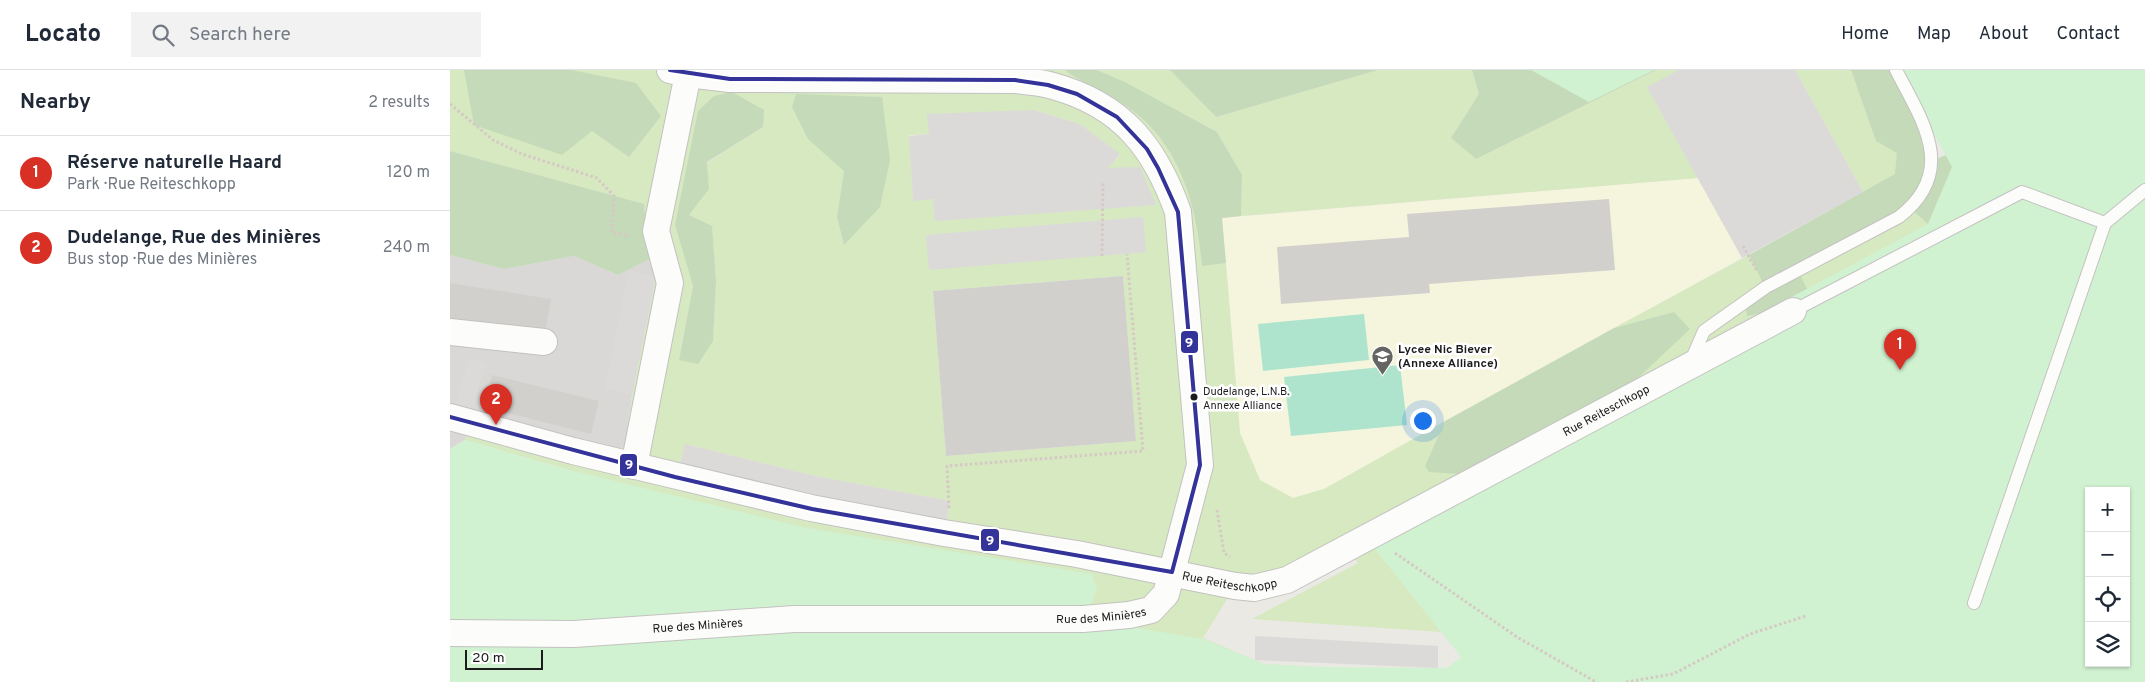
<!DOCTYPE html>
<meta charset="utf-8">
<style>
body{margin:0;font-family:Overpass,sans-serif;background:#f2f2f3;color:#1f2937}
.controls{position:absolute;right:15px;bottom:15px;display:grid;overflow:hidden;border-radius:0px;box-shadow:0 1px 4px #0004}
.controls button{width:45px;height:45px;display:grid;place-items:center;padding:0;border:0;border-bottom:1px solid #e0e1e3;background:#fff;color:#1f2937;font:25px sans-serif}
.scale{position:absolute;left:15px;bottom:12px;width:78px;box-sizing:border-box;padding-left:5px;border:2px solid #1c1c1c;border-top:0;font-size:14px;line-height:18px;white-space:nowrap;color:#1c1c1c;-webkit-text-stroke:4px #fff;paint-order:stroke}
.you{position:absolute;left:972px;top:350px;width:18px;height:18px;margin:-12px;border:4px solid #fff;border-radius:50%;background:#1a73e8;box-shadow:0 0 0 8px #1a73e833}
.badge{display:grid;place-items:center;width:32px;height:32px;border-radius:50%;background:#d93025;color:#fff;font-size:16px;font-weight:700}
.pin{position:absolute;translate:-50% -41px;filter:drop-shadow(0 1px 2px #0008)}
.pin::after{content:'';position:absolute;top:26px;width:18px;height:15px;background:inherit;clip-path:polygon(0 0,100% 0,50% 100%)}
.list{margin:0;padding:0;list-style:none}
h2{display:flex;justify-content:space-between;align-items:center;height:65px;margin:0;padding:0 20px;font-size:21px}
h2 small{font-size:16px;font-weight:400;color:#747a83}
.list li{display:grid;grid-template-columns:32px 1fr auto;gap:15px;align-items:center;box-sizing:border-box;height:75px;padding:0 20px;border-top:1px solid #e0e1e3}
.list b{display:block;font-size:19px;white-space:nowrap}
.list p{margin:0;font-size:16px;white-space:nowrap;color:#747a83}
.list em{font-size:16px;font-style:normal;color:#747a83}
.icon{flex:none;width:28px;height:28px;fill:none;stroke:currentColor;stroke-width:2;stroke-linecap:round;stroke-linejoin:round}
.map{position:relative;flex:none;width:1695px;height:612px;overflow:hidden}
header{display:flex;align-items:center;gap:30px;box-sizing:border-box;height:70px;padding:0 25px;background:#fff;border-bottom:1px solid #e0e1e3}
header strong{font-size:24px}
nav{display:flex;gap:28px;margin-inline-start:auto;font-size:18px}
.search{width:350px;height:45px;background:#f2f2f3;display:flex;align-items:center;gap:12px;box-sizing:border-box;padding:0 18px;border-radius:0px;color:#747a83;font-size:19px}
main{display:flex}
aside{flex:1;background:#fff}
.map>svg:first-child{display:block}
.residential{fill:#d9d8d6}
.education{fill:#f5f5dd}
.grass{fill:#d6e9c1;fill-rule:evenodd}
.forest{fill:#c4dab9}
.park{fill:#d1f2d1;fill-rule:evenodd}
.pitch{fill:#aee4ce}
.parking{fill:#dbdad8}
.building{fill:#d2d0cd}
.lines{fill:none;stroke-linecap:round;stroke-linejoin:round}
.lane-casing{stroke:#c3c2c0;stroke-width:14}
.street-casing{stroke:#c3c2c0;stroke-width:28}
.path{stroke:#d6c8c4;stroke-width:3;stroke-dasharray:2.5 2.5;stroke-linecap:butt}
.lane{stroke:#fcfcfb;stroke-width:12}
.street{stroke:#fcfcfb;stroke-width:26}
.bus-1-casing{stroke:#fff;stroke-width:8}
.bus-1{stroke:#339;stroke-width:4}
.bus-dot{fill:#1c1c1c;stroke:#fff;stroke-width:2}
.labels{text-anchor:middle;stroke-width:5;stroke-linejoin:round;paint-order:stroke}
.bus-label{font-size:11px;fill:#1c1c1c;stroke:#fff;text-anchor:start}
.poi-label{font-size:12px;font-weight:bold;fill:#1c1c1c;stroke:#fff;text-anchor:start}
.street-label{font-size:12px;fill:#1c1c1c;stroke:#fff}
.line-badge{stroke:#fff;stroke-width:2}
.badge-label{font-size:14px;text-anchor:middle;font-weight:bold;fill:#fff}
</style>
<header>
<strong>Locato</strong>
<div class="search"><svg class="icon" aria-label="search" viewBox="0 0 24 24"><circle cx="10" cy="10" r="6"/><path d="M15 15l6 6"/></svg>Search here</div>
<nav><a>Home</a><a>Map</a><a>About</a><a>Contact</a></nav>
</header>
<main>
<aside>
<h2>Nearby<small>2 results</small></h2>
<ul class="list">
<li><span class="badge">1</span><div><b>Réserve naturelle Haard</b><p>Park · Rue Reiteschkopp</p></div><em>120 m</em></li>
<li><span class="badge">2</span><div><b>Dudelange, Rue des Minières</b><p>Bus stop · Rue des Minières</p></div><em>240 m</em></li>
</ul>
</aside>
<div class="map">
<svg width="1695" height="612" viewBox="0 0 1695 612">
<rect width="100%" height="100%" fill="#eae9e4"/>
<path class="residential" d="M0,185L54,199L124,186L168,205L200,189L206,206L182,325L175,376L152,388L22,353L15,370L0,379Z"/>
<path class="education" d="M1248,108L1292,188L874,419L843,428L810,410L790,363L772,148Z"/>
<path class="grass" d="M0,0H615C618,5 658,24 667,30C728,66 746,129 752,195L776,193L790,363L810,410L843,428L874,419L995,351L975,396L1224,242L1164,258L1299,185L1316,217L1295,232L1297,246L1308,244L1356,219L1348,200L1461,138L1527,127L925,478L991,562L802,549L908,493L898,477L785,516L753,568L814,594L868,597L961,612L15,581L291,480L112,398L15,370L22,353L152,388L175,376L182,325L206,206L200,189L194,134L0,81ZM282,22L313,57L257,93L259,119L239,145L262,157L266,211L263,271L229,289L243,216L225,155ZM584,40L630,54L670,85L657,98L483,129L463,130L459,65L479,64ZM394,101V175L387,147ZM673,206L686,371L496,386L483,221ZM235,374L365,406L500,431L494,463Z
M647,0H720L766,47L928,0H1022L1029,24L1001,68L1026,89L1206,0H1229L1198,18L1248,108L791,146L792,105L767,62L675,12Z
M1345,0H1401L1426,70L1448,83L1446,104L1413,122Z"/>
<path class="forest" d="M14,0H121L186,13L211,46L179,87L142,61L112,85L24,55Z
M615,0H647L675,12L767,62L792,105L791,146L772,148L776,193L752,196C746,130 728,66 667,30C658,24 618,5 615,0Z
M720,0H928L766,47Z
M1022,0H1206L1026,89L1001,68L1029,24Z
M1401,0H1532L1461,29L1483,90L1510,80L1478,154L1461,139L1348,200L1357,219L1308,244L1297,246L1295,232L1315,217L1299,185L1445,104L1447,83L1426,71Z
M282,22L314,40L313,57L257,92L259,119L239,145L262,156L266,211L263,271L248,294L229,290L243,216L225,155L248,41L264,26Z
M346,24L432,27L440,90L430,137L394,175L387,147L394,101L358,69L342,37Z
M0,81L194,134L200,189L168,205L124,186L54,199L0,185Z
M1224,242L1240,259L1186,310L1010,404L979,402L975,396L995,351L1164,258Z"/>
<path class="park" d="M1081,0H1204L1139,32Z
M1449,0H1695V612H0V379L15,370L112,398L356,458L642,504L647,520L634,549L753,569L814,594L868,597L997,598L1011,587L909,459L1478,154L1502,97ZM1639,421H1676V593H1639Z"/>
<path class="pitch" d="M914,244L919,290L813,301L808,254Z
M950,295L957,355L841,366L834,307Z"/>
<path class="parking" d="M1229,0H1345L1413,122L1292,188L1197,17Z
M584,40L630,54L670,84L658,98L690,97L706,135L485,151L483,129L463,131L459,66L479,64L477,44Z
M693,147L696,182L479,200L476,165Z
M179,200L206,206L182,325L155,319Z
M19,288L36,293L22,340L5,335Z
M235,374L365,406L500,431L494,463L227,406Z
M805,566L988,576V598L805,590Z"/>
<path class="building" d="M1159,129L1165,200L979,214L980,223L831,234L827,177L959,167L957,144Z
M673,206L686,371L496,386L483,221Z
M0,213L101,229L95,264L0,251Z
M42,305L149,331L141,364L34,337Z"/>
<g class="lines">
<defs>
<path id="lane" d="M1343,241L1572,122L1655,153L1695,120
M1240,293L1254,261L1316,217L1449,147C1508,101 1473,52 1446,0
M1524,533L1655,153"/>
<g id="street">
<path d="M0,262L94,272"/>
<path id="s1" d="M0,347L123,381L361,438L494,463L627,484L785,516L804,518L837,510L1343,241"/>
<path d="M184,396L220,213L206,161L238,4"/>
<path id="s2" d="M0,563L124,564L344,549H633L679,545L701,540L716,524L750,395L728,142C705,77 672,35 603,16C591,12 577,12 565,10L280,9L238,4L220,0"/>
</g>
</defs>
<use href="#lane" class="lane-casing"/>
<use href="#street" class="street-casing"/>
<path class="path" d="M0,34L43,70L72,84L147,108L164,126L162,162L180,166
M1293,176L1307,201
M652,186L653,112
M499,438L497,396L693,381L677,184
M767,440L774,483L780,487
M945,483L1067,567L1146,612
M1176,612L1223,604L1300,564L1356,546"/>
<use href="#lane" class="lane"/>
<use href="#street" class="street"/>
<defs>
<path id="bus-1" d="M220,0L280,9L565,10L598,15L627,24L667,47L697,79L708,98L728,142L750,395L722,502
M0,347L225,407L362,439L722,502"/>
</defs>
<use href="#bus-1" class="bus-1-casing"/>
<use href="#bus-1" class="bus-1"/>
</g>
<defs>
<symbol id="school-pin" viewBox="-11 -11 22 30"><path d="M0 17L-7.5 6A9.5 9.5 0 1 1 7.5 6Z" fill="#646462" stroke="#fff"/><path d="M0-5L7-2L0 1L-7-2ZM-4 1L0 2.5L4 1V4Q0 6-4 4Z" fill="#fff"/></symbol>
</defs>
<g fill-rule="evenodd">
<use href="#school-pin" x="920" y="274" width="25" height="34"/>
</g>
<circle class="bus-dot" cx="744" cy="327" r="4.5"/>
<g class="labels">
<g class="bus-label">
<text x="753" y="325">Dudelange, L.N.B.<tspan x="753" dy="14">Annexe Alliance</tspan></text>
</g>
<g class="poi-label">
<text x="948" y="283">Lycee Nic Biever<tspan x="948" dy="14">(Annexe Alliance)</tspan></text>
</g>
<g class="street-label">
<text dy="4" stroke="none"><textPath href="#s1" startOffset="1218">Rue Reiteschkopp</textPath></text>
<text dy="4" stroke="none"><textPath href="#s1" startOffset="798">Rue Reiteschkopp</textPath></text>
<text dy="4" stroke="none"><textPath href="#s2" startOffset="652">Rue des Minières</textPath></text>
<text dy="4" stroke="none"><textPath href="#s2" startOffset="248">Rue des Minières</textPath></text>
</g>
</g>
<g class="line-badge">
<rect x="730" y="260" width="19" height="24" rx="5" fill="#339"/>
<rect x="169" y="383" width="19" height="24" rx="5" fill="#339"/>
<rect x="530" y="458" width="20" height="24" rx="5" fill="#339"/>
</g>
<g class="badge-label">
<text x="739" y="277">9</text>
<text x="179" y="399">9</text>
<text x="540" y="475">9</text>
</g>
</svg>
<div class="controls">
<button>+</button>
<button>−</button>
<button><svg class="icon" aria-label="locate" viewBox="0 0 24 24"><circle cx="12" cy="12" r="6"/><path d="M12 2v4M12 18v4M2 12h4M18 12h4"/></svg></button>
<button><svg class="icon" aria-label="layers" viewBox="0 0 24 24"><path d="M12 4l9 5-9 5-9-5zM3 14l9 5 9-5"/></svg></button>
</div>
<div class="scale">20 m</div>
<div class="you"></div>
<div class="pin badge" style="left:1450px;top:300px">1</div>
<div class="pin badge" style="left:46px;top:355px">2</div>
</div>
</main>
